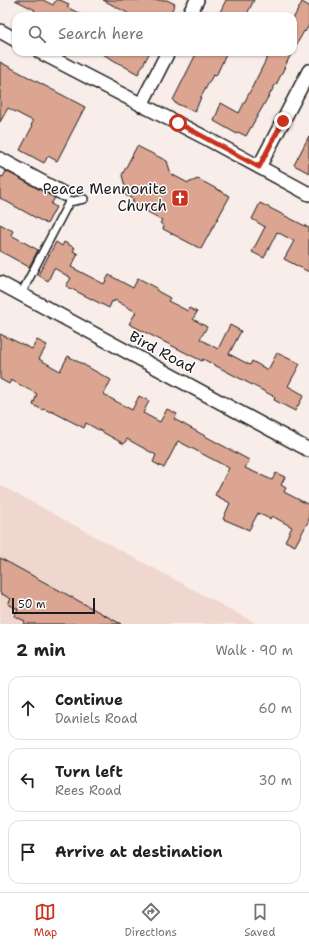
<!DOCTYPE html>
<meta charset="utf-8">
<style>
body{margin:0;font-family:"Shantell Sans",sans-serif;background:#f6f6f6;color:#222}
.scale{position:absolute;left:12px;bottom:10px;width:83px;box-sizing:border-box;padding-left:4px;border:2px solid #1c1c1c;border-top:0;font-size:11px;line-height:14px;white-space:nowrap;color:#1c1c1c;-webkit-text-stroke:3px #fff;paint-order:stroke}
.stop{position:absolute;width:12px;height:12px;margin:-9px;border:3px solid #c8321e;border-radius:50%;background:#fff}
.stop.end{background:#c8321e;border-color:#fff;box-shadow:0 1px 4px #0008}
.list{margin:0;padding:0;list-style:none}
h2{display:flex;justify-content:space-between;align-items:center;height:52px;margin:0;padding:0 16px;font-size:17px}
h2 small{font-size:13px;font-weight:400;color:#767676}
.list li{display:grid;grid-template-columns:26px 1fr auto;gap:12px;align-items:center;box-sizing:border-box;height:64px;margin:0 8px 8px;padding:0 8px;border:1px solid #e0e0e0;border-radius:12px}
.list b{display:block;font-size:15px;white-space:nowrap}
.list p{margin:0;font-size:13px;white-space:nowrap;color:#767676}
.list em{font-size:13px;font-style:normal;color:#767676}
.icon{flex:none;width:22px;height:22px;fill:none;stroke:currentColor;stroke-width:2;stroke-linecap:round;stroke-linejoin:round}
.map{position:relative;flex:none;width:309px;height:624px;overflow:hidden}
.search{position:absolute;background:#fff;box-shadow:0 1px 3px #0004;left:12px;right:12px;top:12px;height:44px;display:flex;align-items:center;gap:10px;box-sizing:border-box;padding:0 14px;border-radius:12px;color:#767676;font-size:15px}
.sheet{height:268px;background:#fff}
nav{display:flex;justify-content:space-around;align-items:center;box-sizing:border-box;height:56px;border-top:1px solid #e0e0e0;background:#fff;font-size:11px;color:#767676}
nav a{display:grid;justify-items:center;gap:2px}
nav .on{color:#c8321e}
.map>svg:first-child{display:block}
.built{fill:#efd7cf}
.building{fill:#dba592;stroke:#1c1c1c}
.lines{fill:none;stroke-linecap:round;stroke-linejoin:round}
.service-casing{stroke:#1c1c1c;stroke-width:10}
.minor-casing{stroke:#1c1c1c;stroke-width:16}
.service{stroke:#fff;stroke-width:7}
.minor{stroke:#fff;stroke-width:13}
.route{stroke:#c8321e;stroke-width:5}
.labels{text-anchor:middle;stroke-width:3;stroke-linejoin:round;paint-order:stroke}
.poi-label{font-size:15px;fill:#1c1c1c;stroke:#fff;text-anchor:end}
.street-label{font-size:15px;fill:#1c1c1c;stroke:#fff}
</style>
<div class="map">
<svg width="309" height="624" viewBox="0 0 309 624">
<rect width="100%" height="100%" fill="#f8ede9"/>
<filter id="ink" filterUnits="userSpaceOnUse"><feTurbulence type="fractalNoise" baseFrequency=".025" numOctaves="2"/><feDisplacementMap in="SourceGraphic" scale="8" xChannelSelector="R" yChannelSelector="G"/><feConvolveMatrix kernelMatrix="1 2 1 2 8 2 1 2 1" color-interpolation-filters="sRGB"/></filter>
<g filter="url(#ink)">
<path class="built" d="M0,485L257,624H0Z"/>
<path class="building" d="M15,0H43L53,5L56,0H60L69,4L67,7L84,16H32L35,10Z
M103,0H167L175,4L169,16H133Z
M226,0H254L246,16H223L219,14Z
M302,2L309,6V25L305,32L304,31L293,51V19Z
M99,52H150L138,74Z
M197,52H227L216,76L213,75L201,97L195,112L175,103L173,100Z
M270,52H292L276,85H275L246,136L238,132L237,134L214,121L221,103L239,113Z
M0,62L85,107L57,161L48,156L44,163L20,150L32,127L31,126L33,121L8,108L0,122Z
M309,136V173L294,165Z
M137,146L167,161L171,174L188,183L198,179L230,196L201,249L163,229L164,226L160,223L162,220L132,203L134,200L122,193L125,187L122,175Z
M6,171L55,198L51,204L56,207L47,224L0,198V176L3,177Z
M260,203L309,228V272L284,259L294,241L277,232L264,258L252,252L265,227L252,219Z
M0,224L13,231L11,235L38,250L29,267L0,251Z
M56,242L62,246L64,242L75,248L73,251L78,254L71,267L104,284L109,275L133,288L138,278L157,288L156,290L159,292L170,298L168,301L188,311L189,308L197,312L193,319L207,327L200,339L218,349L230,325L241,331L229,354L250,365L252,361L268,370L277,353L300,364L288,386L304,395L295,411L274,400L275,397L203,359L202,361L129,324L136,312L115,300L114,302L112,301L109,308L66,286L71,278L54,268L48,281L38,275Z
M0,334L32,349L37,340L47,345L39,359L60,371L68,356L111,380L104,394L110,398L132,410L139,396L149,401L143,413L160,422L167,409L177,414L174,419L249,460L245,468L272,480L276,473L285,477L281,485L286,488L284,492L309,505V520L295,546L285,541L292,527L272,516L270,519L258,513L249,530L223,519L230,503L215,495L229,468L178,441L164,468L153,462L156,455L127,439L124,444L86,423L84,428L51,411V412L44,409L43,410L33,405L37,394L11,380L9,384L0,379Z
M0,558L121,624H23L25,621L14,616L18,609L8,604L11,599L0,593Z"/>
<g class="lines">
<defs>
<path id="service" d="M21,294L69,202L84,199"/>
<path id="minor" d="M188,16L197,0
M0,31L16,40
M40,52L202,136L309,194
M141,105L168,52
M0,159L64,194
M259,167L309,71
M0,283L309,450"/>
</defs>
<use href="#service" class="service-casing"/>
<use href="#minor" class="minor-casing"/>
<use href="#service" class="service"/>
<use href="#minor" class="minor"/>
</g>
</g>
<g class="lines" filter="url(#ink)">
<path class="route" d="M178,123L259,167L283,121"/>
</g>
<defs>
<symbol id="church-square" viewBox="-11 -11 22 22"><rect x="-9" y="-9" width="18" height="18" rx="4" fill="#c8321e" stroke="#fff"/><path d="M-1.2-6h2.4v3.5h3.3v2.4h-3.3V6h-2.4V-.1h-3.3v-2.4h3.3Z" fill="#fff"/></symbol>
</defs>
<g fill-rule="evenodd">
<use href="#church-square" x="170" y="188" width="20" height="20"/>
</g>
<g class="labels">
<g class="poi-label">
<text x="167" y="194">Peace Mennonite<tspan x="167" dy="17">Church</tspan></text>
</g>
<g class="street-label">
<text transform="translate(162 352) rotate(28)" y="5">Bird Road</text>
</g>
</g>
</svg>
<div class="scale">50 m</div>
<div class="stop" style="left:178px;top:123px"></div>
<div class="stop end" style="left:283px;top:121px"></div>
<div class="search"><svg class="icon" aria-label="search" viewBox="0 0 24 24"><circle cx="10" cy="10" r="6"/><path d="M15 15l6 6"/></svg>Search here</div>
</div>
<section class="sheet">
<h2>2 min<small>Walk · 90 m</small></h2>
<ul class="list">
<li><svg class="icon" aria-label="ahead" viewBox="0 0 24 24"><path d="M12 20V5M6 11l6-6 6 6"/></svg><div><b>Continue</b><p>Daniels Road</p></div><em>60 m</em></li>
<li><svg class="icon" aria-label="left" viewBox="0 0 24 24"><path d="M17 20v-9H6M10 6l-5 5 5 5"/></svg><div><b>Turn left</b><p>Rees Road</p></div><em>30 m</em></li>
<li><svg class="icon" aria-label="arrive" viewBox="0 0 24 24"><path d="M6 21V4h12l-3 4 3 4H6"/></svg><div><b>Arrive at destination</b></div></li>
</ul>
</section>
<nav>
<a class="on"><svg class="icon" aria-label="map" viewBox="0 0 24 24"><path d="M3 6l6-2 6 2 6-2v14l-6 2-6-2-6 2zM9 4v14M15 6v14"/></svg>Map</a>
<a><svg class="icon" aria-label="directions" viewBox="0 0 24 24"><path d="M12 3l9 9-9 9-9-9zM9 14v-3h6M13 9l2 2-2 2"/></svg>Directions</a>
<a><svg class="icon" aria-label="saved" viewBox="0 0 24 24"><path d="M7 4h10v16l-5-4-5 4z"/></svg>Saved</a>
</nav>
